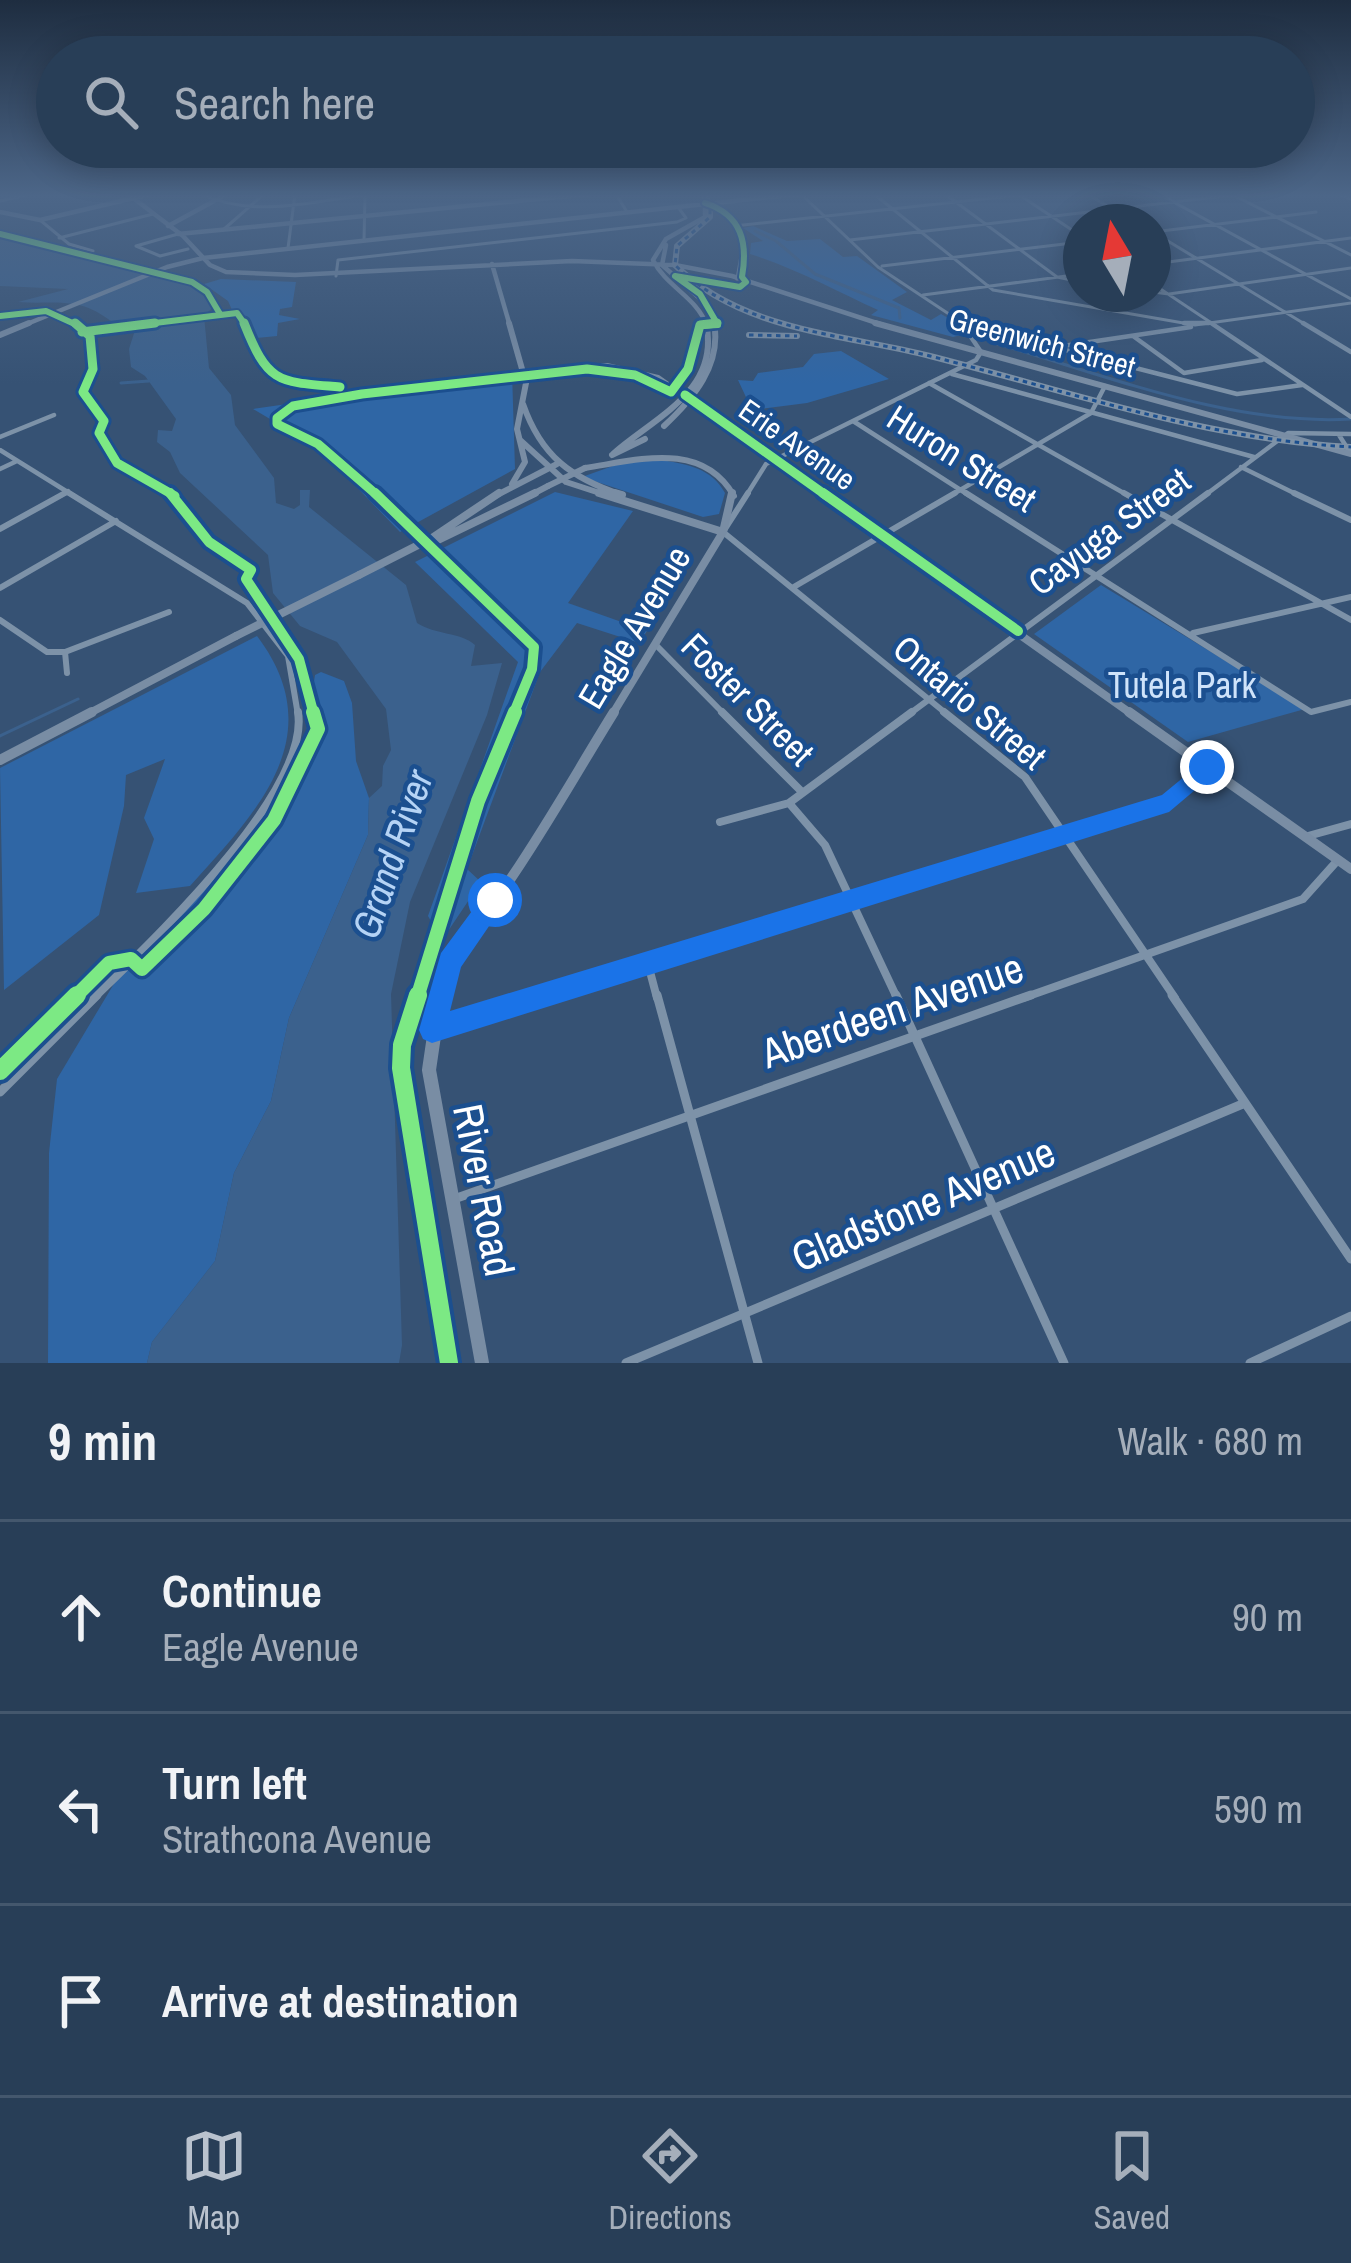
<!DOCTYPE html>
<meta charset="utf-8">
<style>
body{margin:0;font-family:"Archivo Narrow",sans-serif;background:#344961;color:#f1f3f6}
.compass{position:absolute;left:1063px;top:204px;width:108px;height:108px;border-radius:50%;background:#283e57;box-shadow:0 6px 30px #0003;rotate:350deg}
.stop{position:absolute;width:36px;height:36px;margin:-27px;border:9px solid #1a73e8;border-radius:50%;background:#fff}
.stop.end{background:#1a73e8;border-color:#fff;box-shadow:0 3px 12px #0008}
.list{margin:0;padding:0;list-style:none}
h2{display:flex;justify-content:space-between;align-items:center;height:156px;margin:0;padding:0 48px;font-size:51px}
h2 small{font-size:39px;font-weight:400;color:#a5aeba}
.list li{display:grid;grid-template-columns:78px 1fr auto;gap:36px;align-items:center;box-sizing:border-box;height:192px;padding:0 48px;border-top:3px solid #44576d}
.list b{display:block;font-size:45px;white-space:nowrap}
.list p{margin:0;font-size:39px;white-space:nowrap;color:#a5aeba}
.list em{font-size:39px;font-style:normal;color:#a5aeba}
.icon{flex:none;width:66px;height:66px;fill:none;stroke:currentColor;stroke-width:2;stroke-linecap:round;stroke-linejoin:round}
.map{position:relative;flex:none;width:1351px;height:1363px;overflow:hidden}
.search{position:absolute;background:#283e57;box-shadow:0 6px 30px #0003;left:36px;right:36px;top:36px;height:132px;display:flex;align-items:center;gap:30px;box-sizing:border-box;padding:0 42px;border-radius:66px;color:#a5aeba;font-size:45px}
.sheet{height:732px;background:#283e57}
nav{display:flex;justify-content:space-around;align-items:center;box-sizing:border-box;height:168px;border-top:3px solid #44576d;background:#283e57;font-size:33px;color:#a5aeba}
nav a{display:grid;justify-items:center;gap:6px}
nav .on{color:#b9c2ce}
.map>svg:first-child{display:block}
.green{fill:#2f66a5}
.water{fill:#3b618d}
.lines{fill:none;stroke-linecap:round;stroke-linejoin:round}
.stream{stroke:#3b618d;stroke-width:3}
.street-far4{stroke:#7d92a8;stroke-width:3}
.street-far3{stroke:#7d92a8;stroke-width:4.5}
.street-far2{stroke:#7d92a8;stroke-width:6}
.street-far1{stroke:#7d92a8;stroke-width:8}
.street{stroke:#7d92a8;stroke-width:9}
.secondary-far4{stroke:#798da4;stroke-width:4.5}
.secondary-far3{stroke:#798da4;stroke-width:6}
.secondary-far2{stroke:#798da4;stroke-width:8}
.secondary-far1{stroke:#798da4;stroke-width:10}
.secondary{stroke:#798da4;stroke-width:14}
.rail-casing{stroke:#7e92a7;stroke-width:6}
.rail{stroke:#1b4f8f;stroke-width:3;stroke-dasharray:4.5;stroke-linecap:butt}
.secondary-bridge-far1{stroke:#798da4;stroke-width:6}
.secondary-bridge{stroke:#798da4;stroke-width:8}
.cycleway-far4-casing{stroke:#1b4f8f;stroke-width:10}
.cycleway-far3-casing{stroke:#1b4f8f;stroke-width:15}
.cycleway-far2-casing{stroke:#1b4f8f;stroke-width:18}
.cycleway-far1-casing{stroke:#1b4f8f;stroke-width:21}
.cycleway-casing{stroke:#1b4f8f;stroke-width:26}
.cycleway-far4{stroke:#7ce984;stroke-width:6}
.cycleway-far3{stroke:#7ce984;stroke-width:9}
.cycleway-far2{stroke:#7ce984;stroke-width:10}
.cycleway-far1{stroke:#7ce984;stroke-width:14}
.cycleway{stroke:#7ce984;stroke-width:18}
.route{fill:#1a73e8}
.labels{text-anchor:middle;stroke-width:9;stroke-linejoin:round;paint-order:stroke}
.far-street-label{font-size:30px;fill:#fff;stroke:#1b4f8f}
.street-label{font-size:36px;fill:#fff;stroke:#1b4f8f}
.park-label{font-size:36px;fill:#cfe3fa;stroke:#1b4f8f}
.water-label{font-size:39px;font-style:italic;fill:#b5d3f5;stroke:#1b4f8f}
.near-street-label{font-size:42px;fill:#fff;stroke:#1b4f8f}
</style>
<div class="map">
<svg width="1351" height="1363" viewBox="0 0 1351 1363">
<rect width="100%" height="100%" fill="#365274"/>
<path class="green" d="M753,226L787,241L820,239L843,257L857,256L907,292L892,300L931,320L941,314L959,324L961,335L953,337L871,315L878,310C836,291 795,268 750,254L751,243L763,241L743,228Z
M221,279L296,282L292,307L280,309L279,315L300,319L278,323L277,336L245,339L228,301L204,284Z
M841,351L889,379L807,403L752,410L738,380L753,381L758,373L803,367L814,354Z
M512,372L515,469L400,532L319,448L253,409Z
M662,460C689,465 711,468 725,493L719,514L703,517L582,477L621,463Z
M555,492L633,511L568,603L647,631L639,643L577,623L540,672L467,869L481,882L442,940L428,916L518,662L415,562Z
M1101,585L1305,709L1188,742L1034,634Z
M257,636C332,735 258,811 190,886L136,893L154,839L144,818L165,759L126,775L124,806L99,915L4,990L0,768Z
M321,672L344,681L352,703L356,761L369,798L368,835L289,1018L271,1101L234,1173L215,1261L152,1342L147,1363H48L49,1153L57,1079L115,982L232,850L303,753L315,675Z"/>
<path class="water" d="M0,237L195,286L213,307L204,316L209,368L231,395L235,425L274,478L276,503L294,509L300,505V490H310L309,507L406,585L417,623C435,635 461,632 475,645L471,666L502,663L487,715L410,902L391,994L402,1345L399,1363H147L152,1342L215,1261L234,1173L271,1101L289,1018L368,835L369,798L382,786L383,766L391,750L386,709L337,642L300,626L273,593L268,555L180,473L170,452L157,442L158,430L172,431L176,419L145,376L131,367L129,349L135,330C114,328 106,314 86,307C62,300 42,304 18,302L68,289L0,286Z"/>
<g class="lines">
<path class="stream" d="M755,231L776,241L815,274L899,308L900,318
M991,342C1106,375 1230,426 1351,419
M121,383L149,381
M0,736L78,699"/>
<path class="street-far4" d="M202,194C253,219 316,201 370,194
M616,194L627,212
M801,194L878,267L967,326
M874,194L993,290L1195,325L1351,303
M945,194L1057,277L1081,282
M1087,194L1135,222
M1159,194L1351,299
M1339,194L1351,199
M1021,196L1081,236
M1237,197L1351,255
M0,201L31,194
M40,220L69,244L93,251
M223,230L264,194
M1153,232L1308,326
M1153,232L1316,212
M178,234L136,246L160,256L188,249
M59,238L153,214
M364,240L365,196
M850,240L1242,194
M288,248L295,194
M1153,264L1351,238
M882,266L1081,242
M336,276L338,260L677,222L686,218L678,207
M737,279L744,238L734,226L1029,194
M1153,284L1216,326
M1153,292L1169,294L1351,268
M923,295L1081,274"/>
<path class="street-far3" d="M960,323L1237,394L1302,385
M1184,323H1209
M1211,323L1351,417
M1303,323L1351,352
M1133,336L1184,373L1262,360
M1056,347L1191,327
M952,374L1254,457
M929,383L1129,496
M853,421L970,496
M1339,435L1351,454
M0,437L54,415
M0,450L74,496
M1241,467L1300,496
M0,469L17,461
M60,496L68,491
M746,496L766,464L976,360L981,352L963,325
M950,496L1091,413L1105,386
M1204,496L1288,433L1351,434"/>
<path class="street-far2" d="M69,493L247,603L288,656L298,715
M748,493L723,532L948,715
M966,493L1311,712L1351,702
M1124,493L1351,620
M1294,493L1351,520
M0,529L65,493
M0,588L116,521
M792,588L955,493
M0,620L47,652H65L67,673
M1193,633L1351,597
M656,645L725,715
M65,652L169,612
M908,715L1208,493"/>
<path class="street-far1" d="M722,712L801,791
M944,712L1025,777L1175,998
M789,803L825,845L897,998
M720,822L789,803L912,712
M1308,836L1351,824
M648,964L657,998
M94,998C150,943 311,792 298,712
M536,998L1169,802L1207,767
M1023,998L1303,899L1337,861"/>
<path class="street" d="M657,995L758,1363
M896,995L1064,1363
M1172,995L1351,1259
M436,1029L546,995
M0,1092L97,995
M454,1199L1031,995
M626,1363L1245,1103
M1250,1363L1351,1316"/>
<path class="secondary-far4" d="M128,194L183,236L210,265L226,272L295,275L572,261L675,265L732,276L886,326
M705,203V217L666,239L653,260C666,287 697,297 707,326
M0,212L40,220L151,194
M168,226L227,194
M178,234L591,194
M666,245L662,265L705,303L715,326
M492,264L510,326
M22,326L167,267L203,258L800,194"/>
<path class="secondary-far3" d="M509,323L526,383L517,429L525,462L512,484
M875,323L1351,454
M0,335L29,323
M524,374L607,366L658,378L824,496
M523,404C541,456 571,478 622,495
M664,426C693,399 722,365 714,323
M520,440L566,482L609,496
M613,454C653,418 721,391 706,323
M612,455L645,439
M585,468C638,460 702,440 734,496
M495,496L557,464
M529,496L548,486"/>
<path class="secondary-far2" d="M599,493L723,532
M615,493L622,495
M820,493L1133,715
M436,541L535,493
M359,575L432,538L499,493
M86,715L236,636
M612,715L723,532L732,493"/>
<path class="secondary-far1" d="M1129,712L1351,869
M0,760L92,712
M440,998C446,953 480,922 505,887C544,831 578,770 614,712"/>
<path class="secondary" d="M440,995L429,1070L482,1363"/>
<defs>
<path id="rail" d="M703,194L710,204V217L677,246L675,265C742,331 843,334 930,356C1071,392 1204,439 1351,447
M749,335L797,336"/>
</defs>
<use href="#rail" class="rail-casing"/>
<use href="#rail" class="rail"/>
<path class="secondary-bridge-far1" d="M548,486L585,468"/>
<path class="secondary-bridge" d="M236,636L359,575"/>
<defs>
<path id="cycleway-far4" d="M0,234L192,282L207,292L220,314
M0,316L46,311L79,326
M130,326L237,313L246,326
M700,326L718,325L700,294L675,276L740,287L746,282L742,277C748,243 742,215 705,203"/>
<path id="cycleway-far3" d="M75,323L90,336L93,369L83,392L104,421L99,433L117,463L175,496
M244,323C268,383 276,382 340,387
M82,332L155,323
M685,395L827,496
M378,496L318,444L277,424V418L293,406L362,394L587,369L635,375L671,392L688,369L700,325L717,323"/>
<path id="cycleway-far2" d="M170,493L209,542L251,570L246,579L299,659L314,715
M375,493L534,647L532,669L513,715
M823,493L1018,631"/>
<path id="cycleway-far1" d="M74,998L109,963L131,959L142,969L204,909L274,820L318,729L313,712
M417,998L478,801L515,712"/>
<path id="cycleway" d="M418,995L402,1045L401,1068L449,1363
M0,1071L77,995"/>
</defs>
<use href="#cycleway-far4" class="cycleway-far4-casing"/>
<use href="#cycleway-far3" class="cycleway-far3-casing"/>
<use href="#cycleway-far2" class="cycleway-far2-casing"/>
<use href="#cycleway-far1" class="cycleway-far1-casing"/>
<use href="#cycleway" class="cycleway-casing"/>
<use href="#cycleway-far4" class="cycleway-far4"/>
<use href="#cycleway-far3" class="cycleway-far3"/>
<use href="#cycleway-far2" class="cycleway-far2"/>
<use href="#cycleway-far1" class="cycleway-far1"/>
<use href="#cycleway" class="cycleway"/>
</g>
<linearGradient id="sky" x2="0" y2="1"><stop stop-color="#1e2d40"/><stop offset="0.51" stop-color="#4c6688"/><stop offset="1" stop-color="#4c6688" stop-opacity="0"/></linearGradient>
<rect width="1351" height="384" fill="url(#sky)"/>
<path class="route" d="M1207,758L1214,761V774L1169,812L432,1043L423,1039L419,1030L441,953L486,892L495,888L507,900L461,967L450,1011L1162,795Z"/>
<g class="labels">
<g class="far-street-label">
<text transform="translate(1042 343) rotate(15)" y="10">Greenwich Street</text>
<text transform="translate(797 445) rotate(35)" y="10">Erie Avenue</text>
</g>
<g class="street-label">
<text transform="translate(962 458) rotate(32)" y="13">Huron Street</text>
<text transform="translate(1109 531) rotate(-36)" y="13">Cayuga Street</text>
<text transform="translate(634 627) rotate(-59)" y="13">Eagle Avenue</text>
<text transform="translate(748 699) rotate(45)" y="13">Foster Street</text>
<text transform="translate(970 702) rotate(40)" y="13">Ontario Street</text>
</g>
<g class="park-label">
<text x="1182" y="698">Tutela Park</text>
</g>
<g class="water-label">
<text transform="translate(392 854) rotate(-71)" y="14">Grand River</text>
</g>
<g class="near-street-label">
<text transform="translate(892 1010) rotate(-19)" y="15">Aberdeen Avenue</text>
<text transform="translate(484 1190) rotate(79)" y="15">River Road</text>
<text transform="translate(923 1204) rotate(-23)" y="15">Gladstone Avenue</text>
</g>
</g>
</svg>
<svg class="compass" viewBox="-18 -18 36 36"><path d="M0-13l5 13h-10z" fill="#e53935"/><path d="M0 13l5-13h-10z" fill="#a5aeba"/></svg>
<div class="stop" style="left:495px;top:900px"></div>
<div class="stop end" style="left:1207px;top:767px"></div>
<div class="search"><svg class="icon" aria-label="search" viewBox="0 0 24 24"><circle cx="10" cy="10" r="6"/><path d="M15 15l6 6"/></svg>Search here</div>
</div>
<section class="sheet">
<h2>9 min<small>Walk · 680 m</small></h2>
<ul class="list">
<li><svg class="icon" aria-label="ahead" viewBox="0 0 24 24"><path d="M12 20V5M6 11l6-6 6 6"/></svg><div><b>Continue</b><p>Eagle Avenue</p></div><em>90 m</em></li>
<li><svg class="icon" aria-label="left" viewBox="0 0 24 24"><path d="M17 20v-9H6M10 6l-5 5 5 5"/></svg><div><b>Turn left</b><p>Strathcona Avenue</p></div><em>590 m</em></li>
<li><svg class="icon" aria-label="arrive" viewBox="0 0 24 24"><path d="M6 21V4h12l-3 4 3 4H6"/></svg><div><b>Arrive at destination</b></div></li>
</ul>
</section>
<nav>
<a class="on"><svg class="icon" aria-label="map" viewBox="0 0 24 24"><path d="M3 6l6-2 6 2 6-2v14l-6 2-6-2-6 2zM9 4v14M15 6v14"/></svg>Map</a>
<a><svg class="icon" aria-label="directions" viewBox="0 0 24 24"><path d="M12 3l9 9-9 9-9-9zM9 14v-3h6M13 9l2 2-2 2"/></svg>Directions</a>
<a><svg class="icon" aria-label="saved" viewBox="0 0 24 24"><path d="M7 4h10v16l-5-4-5 4z"/></svg>Saved</a>
</nav>
